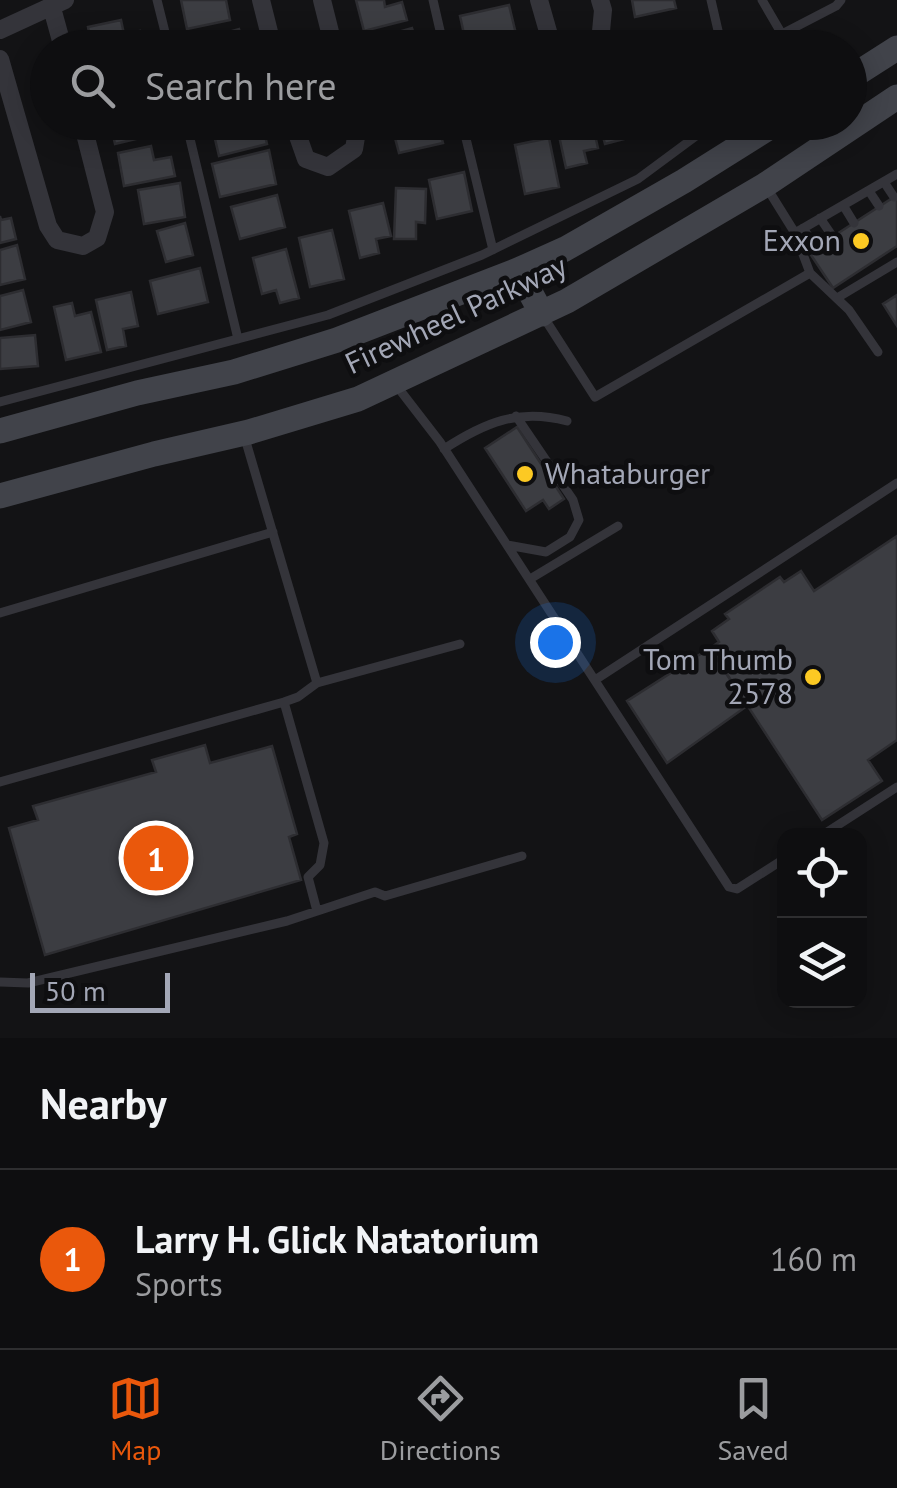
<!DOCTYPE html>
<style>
body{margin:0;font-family:"PT Sans",sans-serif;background:#1c1c1e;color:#f1f3f6}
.controls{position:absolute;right:30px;bottom:30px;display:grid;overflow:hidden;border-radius:20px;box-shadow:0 5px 25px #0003}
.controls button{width:90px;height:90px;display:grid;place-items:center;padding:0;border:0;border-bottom:2px solid #2e2e30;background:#0e0e10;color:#f1f3f6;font:50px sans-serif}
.scale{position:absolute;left:30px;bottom:25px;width:140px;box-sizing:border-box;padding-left:10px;border:5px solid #a3a7b6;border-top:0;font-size:28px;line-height:35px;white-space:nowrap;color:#a3a7b6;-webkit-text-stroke:8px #0e0e10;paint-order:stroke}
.you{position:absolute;left:555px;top:642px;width:35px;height:35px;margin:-25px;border:8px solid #fff;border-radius:50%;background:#1a73e8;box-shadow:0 0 0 15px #1a73e833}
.badge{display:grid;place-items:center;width:65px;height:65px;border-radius:50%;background:#ea580c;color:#fff;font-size:32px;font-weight:700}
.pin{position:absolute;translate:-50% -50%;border:5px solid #fff;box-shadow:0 2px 10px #0006}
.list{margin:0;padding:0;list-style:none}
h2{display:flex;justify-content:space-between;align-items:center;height:130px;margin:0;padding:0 40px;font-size:42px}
h2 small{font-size:32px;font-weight:400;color:#9b9c9f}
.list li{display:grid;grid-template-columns:65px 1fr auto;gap:30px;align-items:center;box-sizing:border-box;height:180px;padding:0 40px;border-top:2px solid #2e2e30}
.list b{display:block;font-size:38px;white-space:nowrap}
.list p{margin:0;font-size:32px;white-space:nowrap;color:#9b9c9f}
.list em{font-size:32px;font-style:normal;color:#9b9c9f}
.icon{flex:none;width:55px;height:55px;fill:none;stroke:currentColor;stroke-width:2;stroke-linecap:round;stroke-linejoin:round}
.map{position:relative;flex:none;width:897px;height:1038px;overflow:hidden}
.search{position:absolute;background:#0e0e10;box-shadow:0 5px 25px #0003;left:30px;right:30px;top:30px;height:110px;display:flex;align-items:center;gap:25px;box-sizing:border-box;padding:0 35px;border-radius:55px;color:#9b9c9f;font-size:38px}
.sheet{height:310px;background:#0e0e10}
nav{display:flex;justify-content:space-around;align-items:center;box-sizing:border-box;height:140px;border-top:2px solid #2e2e30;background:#0e0e10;font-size:28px;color:#9b9c9f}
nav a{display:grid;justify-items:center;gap:5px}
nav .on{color:#ea580c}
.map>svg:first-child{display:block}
.building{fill:#3c3d42;stroke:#2d2d31;stroke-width:2.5}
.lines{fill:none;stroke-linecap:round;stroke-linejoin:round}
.service{stroke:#34343a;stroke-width:9}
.minor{stroke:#34343a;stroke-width:18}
.secondary{stroke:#41434a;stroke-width:25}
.poi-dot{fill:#fcc923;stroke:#0e0e10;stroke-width:4}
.labels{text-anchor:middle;stroke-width:9;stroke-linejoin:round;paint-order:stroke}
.poi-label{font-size:30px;fill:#a3a7b6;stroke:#0e0e10;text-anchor:end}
.street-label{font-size:30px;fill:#a3a7b6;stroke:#0e0e10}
</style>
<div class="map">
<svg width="897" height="1038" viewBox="0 0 897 1038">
<rect width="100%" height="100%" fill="#131315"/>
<path class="building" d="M181,0H226L230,20L187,29Z
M356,0H384L385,7L402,2L407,20L364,31Z
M632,0H674L676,8L635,17Z
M509,5L517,38L467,48L460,16Z
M121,20L124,34L140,31L144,48H92L88,27Z
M412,28L418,48H368L366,41Z
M239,29L244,48H198L196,41Z
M110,122H163L165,132L115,144Z
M211,122H262L267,144L219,156Z
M421,122L423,129L438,125L443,143L399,153L391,123Z
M488,122H533V123L491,133Z
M556,122H592L598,148L584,151L587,163L566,168Z
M599,122H635L639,135L605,144Z
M549,138L559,187L525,194L515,145Z
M151,146L154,160L171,157L175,176L124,186L118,153Z
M269,150L276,184L220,197L212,164Z
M464,172L472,211L437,219L429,180Z
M180,183L185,217L144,224L138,190Z
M396,188L426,189L425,223L416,222V239H394Z
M277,195L285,227L240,239L231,207Z
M897,195V246L833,288L809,252Z
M383,203L391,236L376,239L379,253L360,258L349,211Z
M0,216L1,220L11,218L16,239L0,243Z
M185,223L193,255L166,262L157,231Z
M332,230L344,279L310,287L299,238Z
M17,245L25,279L0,285V250Z
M286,249L299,298L280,303L276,290L262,294L253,258Z
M200,268L208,302L158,314L150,281Z
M23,290L31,322L0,330V296Z
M131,292L138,326L123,329L126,346L107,350L96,300Z
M897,295V326L883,304Z
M72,303L75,316L91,312L101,352L66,360L54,307Z
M35,335L38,366L0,369V338Z
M517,427L564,499L549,509L543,500L526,511L485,448Z
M897,536V740L868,760L882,781L822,820L710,648L719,642L712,631L729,619L725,614L780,577L784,582L801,571L814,591Z
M710,648L747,706L667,763L627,701Z
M205,745L210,763L272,746L297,834L289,837L301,880L45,955L9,828L38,820L33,806L156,772L152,760Z"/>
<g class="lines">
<path class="service" d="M157,0L169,48
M433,0L444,48
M711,0L722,48
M762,0L790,48
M782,34L836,6L841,0
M186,122L238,339
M462,122L493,250
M884,182L894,197
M767,188L795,233L897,174
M869,191L879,206
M843,205L854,223
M820,218L833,237
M803,228L816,248
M810,273L849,310L878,352
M837,298L897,262
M543,316L595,397L810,273L795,233
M396,385L440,442L729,887L737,889L784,859
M0,402L328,315L482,255L638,179L715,122
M444,449C484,423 518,408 567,421
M507,545L546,552L570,537L579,520L573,500L516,416
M530,579L618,526
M0,613L273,532
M595,680L897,483
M317,683L460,644
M284,702L324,843L320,865L308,877L317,911
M0,782L284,702L298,697L317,683L244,435
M821,836L897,787
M0,982L28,983L287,921L375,892L385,896L522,856"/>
<path class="minor" d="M261,0L273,48
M322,0L334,48
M539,0L551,42L556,48
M52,8L63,48
M0,30L65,0
M594,48L600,42L603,10L600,0
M0,59L48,226L57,240L83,246L97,238L105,212L82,122
M293,122L306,159L328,167L354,149L356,137L353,122"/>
<path class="secondary" d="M850,78L897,48
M518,270L542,314
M0,431L137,393L234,372L337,340L518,270L565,249L684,181L778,122
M0,496L154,454L249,432L358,399L567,301L765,185L897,97"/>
</g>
<g class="poi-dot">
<circle cx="861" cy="241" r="10"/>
<circle cx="525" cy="474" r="10"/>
<circle cx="813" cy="677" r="10"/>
</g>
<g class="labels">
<g class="poi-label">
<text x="841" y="251">Exxon</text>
<text x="545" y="484" text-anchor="start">Whataburger</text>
<text x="793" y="670">Tom Thumb<tspan x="793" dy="34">2578</tspan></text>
</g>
<g class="street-label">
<text transform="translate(456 315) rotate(-25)" y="10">Firewheel Parkway</text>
</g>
</g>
</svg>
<div class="controls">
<button><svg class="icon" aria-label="locate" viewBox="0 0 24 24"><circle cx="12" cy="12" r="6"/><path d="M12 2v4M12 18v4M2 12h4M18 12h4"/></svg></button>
<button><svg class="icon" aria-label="layers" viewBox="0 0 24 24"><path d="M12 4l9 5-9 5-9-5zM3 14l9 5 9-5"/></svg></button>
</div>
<div class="scale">50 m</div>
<div class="you"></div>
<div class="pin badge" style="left:156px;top:858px">1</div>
<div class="search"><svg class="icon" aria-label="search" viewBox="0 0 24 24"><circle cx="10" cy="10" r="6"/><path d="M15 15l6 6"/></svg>Search here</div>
</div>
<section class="sheet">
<h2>Nearby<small></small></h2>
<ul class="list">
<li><span class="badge">1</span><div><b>Larry H. Glick Natatorium</b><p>Sports</p></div><em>160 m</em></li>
</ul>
</section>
<nav>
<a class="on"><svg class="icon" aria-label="map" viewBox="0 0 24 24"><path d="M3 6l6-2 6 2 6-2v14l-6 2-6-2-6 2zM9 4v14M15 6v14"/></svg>Map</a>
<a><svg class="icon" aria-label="directions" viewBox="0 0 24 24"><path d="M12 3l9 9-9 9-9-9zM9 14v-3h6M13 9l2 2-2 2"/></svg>Directions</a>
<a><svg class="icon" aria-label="saved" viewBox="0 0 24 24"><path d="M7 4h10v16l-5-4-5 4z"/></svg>Saved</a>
</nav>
